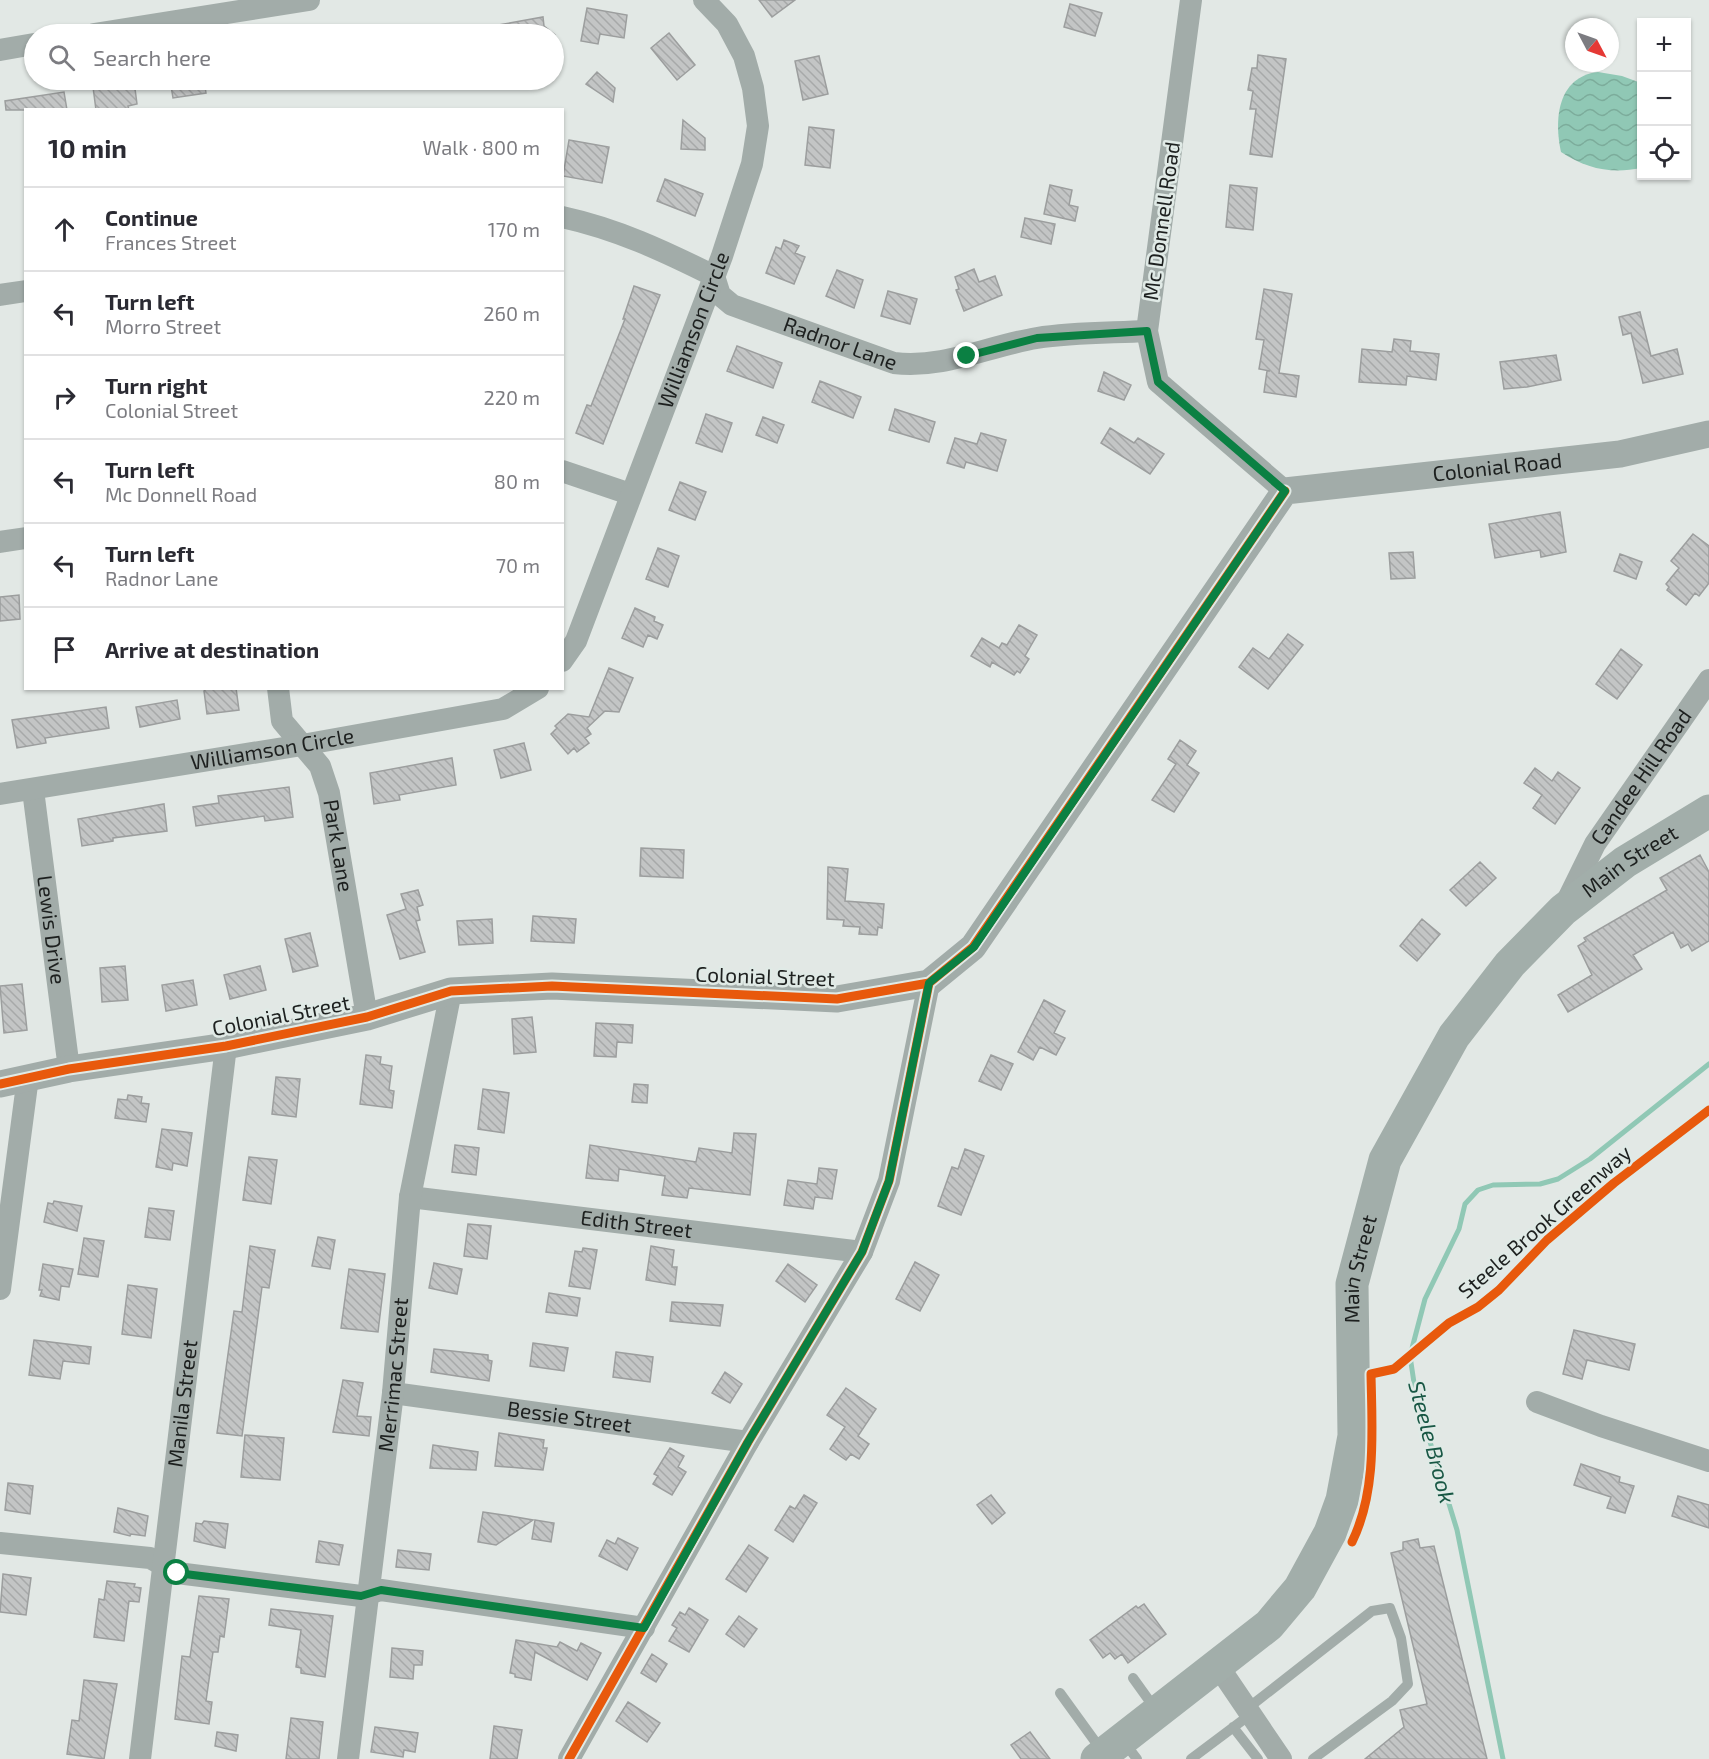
<!DOCTYPE html>
<meta charset="utf-8">
<style>
body{margin:0;font-family:"Exo 2",sans-serif;background:#f2f2f3;color:#2b2b33}
.controls{position:absolute;right:18px;top:18px;display:grid;overflow:hidden;border-radius:0px;box-shadow:0 2px 4px #0004}
.controls button{width:54px;height:54px;display:grid;place-items:center;padding:0;border:0;border-bottom:2px solid #e1e1e2;background:#fff;color:#2b2b33;font:30px sans-serif}
.compass{position:absolute;left:1565px;top:18px;width:54px;height:54px;border-radius:50%;background:#fff;box-shadow:0 2px 4px #0004;rotate:131deg}
.stop{position:absolute;width:18px;height:18px;margin:-14px;border:4px solid #0b8043;border-radius:50%;background:#fff}
.stop.end{background:#0b8043;border-color:#fff;box-shadow:0 2px 6px #0008}
.list{margin:0;padding:0;list-style:none}
h2{display:flex;justify-content:space-between;align-items:center;height:78px;margin:0;padding:0 24px;font-size:26px}
h2 small{font-size:20px;font-weight:400;color:#7c7c81}
.list li{display:grid;grid-template-columns:39px 1fr auto;gap:18px;align-items:center;box-sizing:border-box;height:84px;padding:0 24px;border-top:2px solid #e1e1e2}
.list b{display:block;font-size:22px;white-space:nowrap}
.list p{margin:0;font-size:20px;white-space:nowrap;color:#7c7c81}
.list em{font-size:20px;font-style:normal;color:#7c7c81}
.icon{flex:none;width:33px;height:33px;fill:none;stroke:currentColor;stroke-width:2;stroke-linecap:round;stroke-linejoin:round}
.map{position:relative;flex:none;width:1709px;height:1759px;overflow:hidden}
.search{position:absolute;background:#fff;box-shadow:0 2px 4px #0004;left:24px;top:24px;width:540px;height:66px;display:flex;align-items:center;gap:15px;box-sizing:border-box;padding:0 21px;border-radius:33px;color:#7c7c81;font-size:22px}
.panel{position:absolute;background:#fff;box-shadow:0 2px 4px #0004;left:24px;top:108px;width:540px;height:582px;border-radius:0px}
.map>svg:first-child{display:block}
.water{fill:url(#water-waves)}
.lines{fill:none;stroke-linecap:round;stroke-linejoin:round}
.stream{stroke:#90c8b5;stroke-width:5}
.building{fill:url(#building-back-hatch);stroke:#9c9e9e;stroke-width:1.5}
.service{stroke:#a2aca9;stroke-width:10}
.minor{stroke:#a2aca9;stroke-width:22}
.tertiary{stroke:#a2aca9;stroke-width:27}
.primary{stroke:#a2aeaa;stroke-width:33}
.cycleway-casing{stroke:#e0eae6;stroke-width:13}
.cycleway{stroke:#e8590c;stroke-width:9}
.route{stroke:#0b8043;stroke-width:8}
.labels{text-anchor:middle;stroke-width:5;stroke-linejoin:round;paint-order:stroke}
.street-label{font-size:21px;fill:#1d201f;stroke:#e0eae6}
.water-label{font-size:22px;font-style:italic;fill:#185744;stroke:#e0eae6}
</style>
<div class="map">
<svg width="1709" height="1759" viewBox="0 0 1709 1759">
<defs>
<pattern id="water-waves" width="16" height="10" patternUnits="userSpaceOnUse" patternTransform="scale(1.5)"><rect width="16" height="10" fill="#90c8b5"/><path d="M0 5q4-4 8 0t8 0" fill="none" stroke="#7cac9b"/></pattern>
<pattern id="building-back-hatch" width="6" height="6" patternUnits="userSpaceOnUse" patternTransform="scale(1.5)"><rect width="6" height="6" fill="#c3c5c5"/><path d="M-1 5l2 2M0 0l6 6M5-1l2 2" fill="none" stroke="#a7a9a9"/></pattern>
</defs>
<rect width="100%" height="100%" fill="#e2e8e5"/>
<path class="water" d="M1598,72L1622,76L1641,83V168C1612,174 1586,169 1561,152C1554,120 1557,77 1598,72Z"/>
<g class="lines">
<path class="stream" d="M1503,1759L1457,1530L1416,1396L1410,1356L1425,1299L1459,1229L1465,1204L1478,1190L1493,1185L1540,1184L1558,1179L1590,1159L1709,1064"/>
</g>
<path class="building" d="M759,0H795L772,17Z
M1070,4L1102,13L1095,36L1064,27Z
M587,8L627,15L624,38L600,34L598,44L581,41Z
M543,17L544,26L554,34H487V27Z
M669,33L695,65L677,80L651,48Z
M1258,55L1286,59L1272,157L1250,154L1256,109H1250L1253,91L1248,90L1252,68H1257Z
M819,56L828,94L803,100L795,61Z
M597,72L615,88L613,102L586,84Z
M170,80H204L206,93L173,98Z
M134,81L137,104L128,106L129,110H96L93,87Z
M64,92L67,110H6L5,101Z
M683,120L705,138V150L681,149Z
M809,127L834,130L830,168L805,165Z
M569,140L609,147L602,183L563,176Z
M665,179L703,194L695,216L657,201Z
M1050,185L1072,190L1069,205L1078,207L1075,221L1044,214Z
M1230,185L1257,188L1253,230L1226,227Z
M1025,218L1055,224L1051,244L1021,237Z
M784,240L799,246L795,253L805,257L794,284L766,273L776,247L781,249Z
M974,269L979,282L995,276L1002,295L964,311L956,290L959,289L955,277Z
M837,270L863,280L854,308L826,296Z
M634,286L660,295L603,444L576,433L587,405L591,406L625,319H623Z
M1264,289L1292,294L1279,373L1299,376L1296,397L1264,392L1267,371H1270L1259,369L1264,340L1256,339Z
M888,291L917,299L910,324L881,316Z
M1640,312L1651,356L1677,349L1683,374L1643,383L1631,333L1623,335L1619,317Z
M1394,339L1411,341L1410,351L1439,354L1436,380L1407,376L1406,385L1359,382L1362,349L1392,352Z
M737,346L782,363L773,388L727,371Z
M1556,355L1561,380L1527,387L1504,389L1500,362Z
M1104,372L1131,385L1124,400L1098,391Z
M820,381L861,397L853,418L812,402Z
M895,409L935,422L929,442L889,430Z
M706,414L732,423L722,452L696,443Z
M763,417L784,425L777,443L756,435Z
M1110,428L1134,443L1138,438L1164,454L1150,474L1101,443Z
M981,433L1006,440L997,471L966,462L964,468L947,463L955,438L977,444Z
M680,482L706,492L695,520L669,510Z
M1560,512L1566,552L1541,557L1540,550L1495,558L1489,524Z
M1693,534L1709,546V583L1699,596L1695,593L1686,605L1667,590L1669,587L1666,584L1679,568L1671,561Z
M658,548L679,556L668,587L646,579Z
M1413,552L1415,578L1391,579L1389,553Z
M1620,554L1642,562L1636,579L1614,571Z
M19,595L20,619L0,621V597Z
M635,608L655,617L654,621L663,625L657,639L648,635L643,647L622,638Z
M1019,625L1037,635L1025,656L1029,659L1020,673L1017,671L1014,675L992,662L990,667L971,656L982,638L999,648L1002,643L1007,645Z
M1288,634L1303,645L1268,689L1239,667L1253,648L1269,659Z
M1621,649L1642,665L1617,699L1596,684Z
M609,668L633,678L619,712L605,711L587,728L591,734L585,738L589,743L577,752L574,748L568,754L551,734L557,728L555,726L568,714L589,717Z
M207,688H236L239,710L207,714L204,691Z
M177,700L180,719L140,727L136,707Z
M106,707L109,728L45,738L46,743L17,748L12,720Z
M1180,740L1196,751L1187,765L1199,773L1174,812L1152,800L1176,764L1168,759Z
M524,743L531,770L501,778L494,750Z
M452,758L456,785L399,795L400,800L374,804L370,773Z
M1535,768L1552,781L1558,772L1580,788L1555,824L1533,808L1542,795L1524,783Z
M289,787L293,817L265,821L264,816L196,826L193,807L219,803L218,796Z
M164,804L167,831L113,838V841L82,846L78,819Z
M641,848L684,850L683,878L640,876Z
M1700,855L1709,872V941L1692,951L1688,944L1681,948L1673,932L1633,955L1642,969L1568,1012L1558,995L1592,975L1578,946L1586,941L1584,938L1667,890L1660,878Z
M1480,862L1496,878L1466,906L1450,890Z
M828,867L848,869L845,901L884,904L882,928L878,927L877,935L859,934L860,927L843,926L844,920L827,919Z
M418,890L423,905L417,907L420,920L416,921L425,952L400,959L387,915L406,909L401,894Z
M533,916L576,919L574,943L531,941Z
M492,919L493,943L459,945L457,921Z
M1422,919L1440,934L1417,961L1400,946Z
M310,933L318,966L293,972L285,939Z
M125,966L128,1000L102,1002L100,968Z
M260,966L266,990L230,999L224,975Z
M193,980L197,1005L166,1011L162,985Z
M22,984L27,1030L4,1033L0,986Z
M1044,1000L1065,1011L1054,1033L1065,1038L1056,1055L1040,1047L1033,1060L1018,1052Z
M532,1017L536,1052L514,1054L512,1019Z
M596,1023L633,1025L632,1043L617,1042L616,1057L594,1056Z
M366,1055L381,1057L380,1064L392,1066L389,1090L394,1091L392,1108L360,1104Z
M991,1055L1013,1064L1001,1090L979,1081Z
M276,1077L300,1079L296,1117L272,1114Z
M634,1084L648,1085L647,1103L632,1102Z
M483,1089L509,1093L504,1133L478,1129Z
M128,1095L142,1097L141,1103L149,1104L146,1122L115,1118L118,1099L127,1100Z
M162,1129L192,1133L187,1166L173,1163L172,1170L156,1167Z
M734,1133L756,1134L750,1195L689,1188L687,1198L662,1195L665,1176L619,1169L618,1181L586,1178L590,1145L696,1162L699,1148L732,1153Z
M455,1145L479,1148L476,1175L452,1172Z
M965,1149L984,1156L961,1215L938,1206L952,1167L958,1169Z
M249,1157L277,1160L271,1204L243,1200Z
M819,1168L837,1170L832,1199L815,1197L813,1209L784,1205L788,1180L817,1184Z
M54,1201L82,1206L77,1231L44,1222L48,1203L53,1204Z
M149,1208L174,1211L170,1240L145,1237Z
M468,1224L491,1226L487,1259L464,1256Z
M318,1237L335,1240L330,1269L312,1266Z
M84,1238L104,1241L98,1277L78,1274Z
M250,1246L275,1250L269,1288L262,1287L242,1436L217,1433L234,1311L242,1312Z
M651,1246L674,1250L672,1267H677L675,1285L646,1280Z
M583,1248L597,1250L590,1289L569,1286L575,1251L582,1252Z
M915,1262L939,1275L920,1311L896,1299Z
M434,1263L462,1269L457,1294L429,1288Z
M43,1264L73,1269L69,1287L61,1286L59,1300L40,1296L42,1290H39Z
M788,1264L817,1285L805,1302L776,1281Z
M349,1269L385,1274L378,1332L341,1328Z
M128,1285L157,1289L151,1338L122,1334Z
M549,1293L580,1298L577,1316L546,1312Z
M672,1302L723,1305L720,1326L670,1321Z
M1574,1330L1635,1344L1629,1370L1587,1360L1582,1379L1563,1374Z
M34,1340L91,1347L89,1364L63,1361L60,1379L29,1375Z
M533,1343L568,1348L564,1371L530,1366Z
M434,1349L488,1355V1360L492,1361L489,1381L431,1372Z
M616,1352L653,1357L650,1382L613,1377Z
M725,1372L742,1384L730,1403L712,1393Z
M343,1380L363,1383L357,1416L371,1417L369,1436L333,1432Z
M846,1388L876,1409L858,1436L869,1444L859,1459L851,1454L846,1460L830,1449L845,1427L827,1415Z
M499,1433L544,1440L543,1448H547L543,1470L495,1466Z
M245,1435L284,1438L280,1480L241,1477Z
M433,1445L478,1452L476,1470L430,1468Z
M670,1448L684,1456L678,1467L686,1472L672,1495L653,1484L658,1476L654,1474Z
M1581,1464L1620,1477L1619,1482L1634,1486L1625,1513L1607,1508L1611,1497L1574,1485Z
M8,1483L33,1486L30,1514L5,1510Z
M804,1495L817,1503L793,1542L775,1530L790,1506L795,1509Z
M991,1495L1005,1513L992,1524L977,1505Z
M1678,1496L1709,1505V1528L1672,1516Z
M118,1508L148,1516L145,1536L131,1534L130,1536L114,1532Z
M483,1512L510,1516L533,1520L496,1545L478,1542Z
M535,1520L554,1523L551,1542L532,1539Z
M204,1521L228,1524L225,1548L194,1541L196,1523L202,1524Z
M618,1538L638,1548L627,1570L599,1556L607,1540L615,1544Z
M1418,1539L1420,1548L1434,1546L1487,1759H1365L1404,1727L1400,1710L1427,1704L1391,1553L1403,1550V1542Z
M319,1541L343,1545L339,1565L316,1562Z
M749,1545L768,1558L746,1592L726,1579Z
M398,1550L431,1554L429,1570L396,1567Z
M3,1574L31,1578L26,1615L0,1612Z
M107,1581L135,1584L134,1587L141,1588L139,1602L129,1601L124,1641L94,1637L99,1599L104,1600Z
M199,1596L229,1599L224,1637L220,1636L218,1652H213L206,1701L212,1702L209,1724L175,1719L182,1656L190,1657Z
M1144,1604L1166,1634L1128,1663L1122,1654L1115,1659L1110,1653L1103,1658L1090,1640L1136,1606L1138,1608Z
M689,1608L708,1620L689,1652L669,1641L677,1628L672,1625L680,1612L685,1615Z
M271,1609L333,1616L325,1677L301,1673V1668L296,1667L301,1630L269,1625Z
M739,1616L757,1629L744,1647L726,1634Z
M516,1640L557,1647L560,1642L577,1651L581,1643L601,1653L587,1680L535,1652L531,1680L515,1677V1674L510,1673Z
M392,1648L423,1651L422,1665H414L413,1679L390,1677Z
M652,1654L667,1664L656,1682L641,1673Z
M84,1680L117,1684L104,1759L67,1754L72,1720L79,1721Z
M628,1702L660,1723L647,1742L616,1721Z
M291,1718L323,1722L319,1759H286Z
M494,1726L522,1730L517,1759H490Z
M375,1727L418,1733L415,1752L404,1750L403,1757L371,1752Z
M217,1732L238,1735L236,1751L215,1746Z
M1030,1732L1050,1759H1021L1011,1745Z"/>
<g class="lines">
<path class="service" d="M1133,1678L1156,1710
M1060,1693L1102,1751
M1248,1708L1372,1611L1390,1608L1401,1638L1408,1684L1392,1701L1313,1759
M1233,1727L1258,1759
M1124,1742L1137,1759
M1191,1759L1251,1714"/>
<g class="minor">
<path d="M1191,0L1147,331L1158,382L1285,491"/>
<path d="M94,34L309,0"/>
<path d="M0,50L34,44"/>
<path id="s1" d="M562,217C617,229 664,251 714,276L720,295L732,305L894,363C944,369 988,346 1037,338C1073,332 1111,333 1147,331"/>
<path d="M0,295L26,291"/>
<path d="M562,471L630,494"/>
<path d="M0,542L26,538"/>
<path id="s2" d="M562,661L576,641L722,256L752,164L758,126L753,88L744,56L727,24L704,0"/>
<path id="s3" d="M278,688L282,721L320,766L329,793L367,1017"/>
<path id="s4" d="M33,790L69,1069"/>
<path id="s5" d="M0,794L302,745L503,709L538,688"/>
<path id="s6" d="M1566,903L1595,844L1709,680"/>
<path id="s7" d="M410,1197L862,1252"/>
<path d="M0,1289L28,1077"/>
<path id="s8" d="M393,1393L748,1442"/>
<path d="M1537,1402L1601,1426L1709,1461"/>
<path d="M0,1543L150,1558L177,1573L361,1596L381,1590L644,1628"/>
<path d="M1218,1666L1281,1759"/>
<path id="s9" d="M140,1759L226,1046"/>
<path id="s10" d="M348,1759L393,1393L410,1197L451,991"/>
<path d="M569,1759L748,1442L862,1252L889,1181L929,983"/>
</g>
<path class="tertiary" id="s11" d="M0,1084L69,1069L226,1046L367,1017L451,991L552,986L837,999L929,983L973,947L1285,491L1620,454L1709,434"/>
<path class="primary" id="s12" d="M1097,1759L1269,1625L1300,1588L1330,1533L1342,1500L1354,1436L1352,1284L1385,1160L1454,1036L1510,964L1563,910L1625,862L1709,811"/>
<defs>
<path id="cycleway" d="M0,1084L69,1069L226,1046L367,1017L451,991L552,986L837,999L929,983L973,947L1285,491
M1352,1542C1377,1491 1372,1429 1371,1374L1394,1369L1449,1323L1478,1307L1499,1290L1547,1240L1614,1183L1709,1110
M569,1759L748,1442L862,1252L889,1181L929,983"/>
</defs>
<use href="#cycleway" class="cycleway-casing"/>
<use href="#cycleway" class="cycleway"/>
</g>
<g class="lines">
<path class="route" d="M177,1573L361,1596L381,1590L644,1628L748,1442L862,1252L889,1181L929,983L974,947L1285,491L1158,382L1147,331L1037,338L967,356"/>
</g>
<g class="labels">
<g class="street-label">
<text transform="translate(1162 221) rotate(-82)" y="7">Mc Donnell Road</text>
<text dy="7" stroke="none"><textPath href="#s2" startOffset="357">Williamson Circle</textPath></text>
<text dy="7" stroke="none"><textPath href="#s1" startOffset="314">Radnor Lane</textPath></text>
<text dy="7" stroke="none"><textPath href="#s11" startOffset="1764">Colonial Road</textPath></text>
<text dy="7" stroke="none"><textPath href="#s5" startOffset="276">Williamson Circle</textPath></text>
<text dy="7" stroke="none"><textPath href="#s6" startOffset="147">Candee Hill Road</textPath></text>
<text dy="7" stroke="none"><textPath href="#s3" startOffset="174">Park Lane</textPath></text>
<text dy="7" stroke="none"><textPath href="#s12" startOffset="1101">Main Street</textPath></text>
<text dy="7" stroke="none"><textPath href="#s4" startOffset="141">Lewis Drive</textPath></text>
<text transform="translate(765 977) rotate(2)" y="7">Colonial Street</text>
<text transform="translate(281 1016) rotate(-11)" y="7">Colonial Street</text>
<text transform="translate(1545 1222) rotate(-41)" y="7">Steele Brook Greenway</text>
<text dy="7" stroke="none"><textPath href="#s7" startOffset="228">Edith Street</textPath></text>
<text dy="7" stroke="none"><textPath href="#s12" startOffset="597">Main Street</textPath></text>
<text dy="7" stroke="none"><textPath href="#s10" startOffset="387">Merrimac Street</textPath></text>
<text dy="7" stroke="none"><textPath href="#s9" startOffset="358">Manila Street</textPath></text>
<text dy="7" stroke="none"><textPath href="#s8" startOffset="178">Bessie Street</textPath></text>
</g>
<g class="water-label">
<text transform="translate(1432 1442) rotate(75)" y="8">Steele Brook</text>
</g>
</g>
</svg>
<div class="controls">
<button>+</button>
<button>−</button>
<button><svg class="icon" aria-label="locate" viewBox="0 0 24 24"><circle cx="12" cy="12" r="6"/><path d="M12 2v4M12 18v4M2 12h4M18 12h4"/></svg></button>
</div>
<svg class="compass" viewBox="-18 -18 36 36"><path d="M0-13l5 13h-10z" fill="#e53935"/><path d="M0 13l5-13h-10z" fill="#7c7c81"/></svg>
<div class="stop" style="left:177px;top:1573px"></div>
<div class="stop end" style="left:967px;top:356px"></div>
<div class="search"><svg class="icon" aria-label="search" viewBox="0 0 24 24"><circle cx="10" cy="10" r="6"/><path d="M15 15l6 6"/></svg>Search here</div>
<section class="panel">
<h2>10 min<small>Walk · 800 m</small></h2>
<ul class="list">
<li><svg class="icon" aria-label="ahead" viewBox="0 0 24 24"><path d="M12 20V5M6 11l6-6 6 6"/></svg><div><b>Continue</b><p>Frances Street</p></div><em>170 m</em></li>
<li><svg class="icon" aria-label="left" viewBox="0 0 24 24"><path d="M17 20v-9H6M10 6l-5 5 5 5"/></svg><div><b>Turn left</b><p>Morro Street</p></div><em>260 m</em></li>
<li><svg class="icon" aria-label="right" viewBox="0 0 24 24"><path d="M7 20v-9h11M14 6l5 5-5 5"/></svg><div><b>Turn right</b><p>Colonial Street</p></div><em>220 m</em></li>
<li><svg class="icon" aria-label="left" viewBox="0 0 24 24"><path d="M17 20v-9H6M10 6l-5 5 5 5"/></svg><div><b>Turn left</b><p>Mc Donnell Road</p></div><em>80 m</em></li>
<li><svg class="icon" aria-label="left" viewBox="0 0 24 24"><path d="M17 20v-9H6M10 6l-5 5 5 5"/></svg><div><b>Turn left</b><p>Radnor Lane</p></div><em>70 m</em></li>
<li><svg class="icon" aria-label="arrive" viewBox="0 0 24 24"><path d="M6 21V4h12l-3 4 3 4H6"/></svg><div><b>Arrive at destination</b></div></li>
</ul>
</section>
</div>
